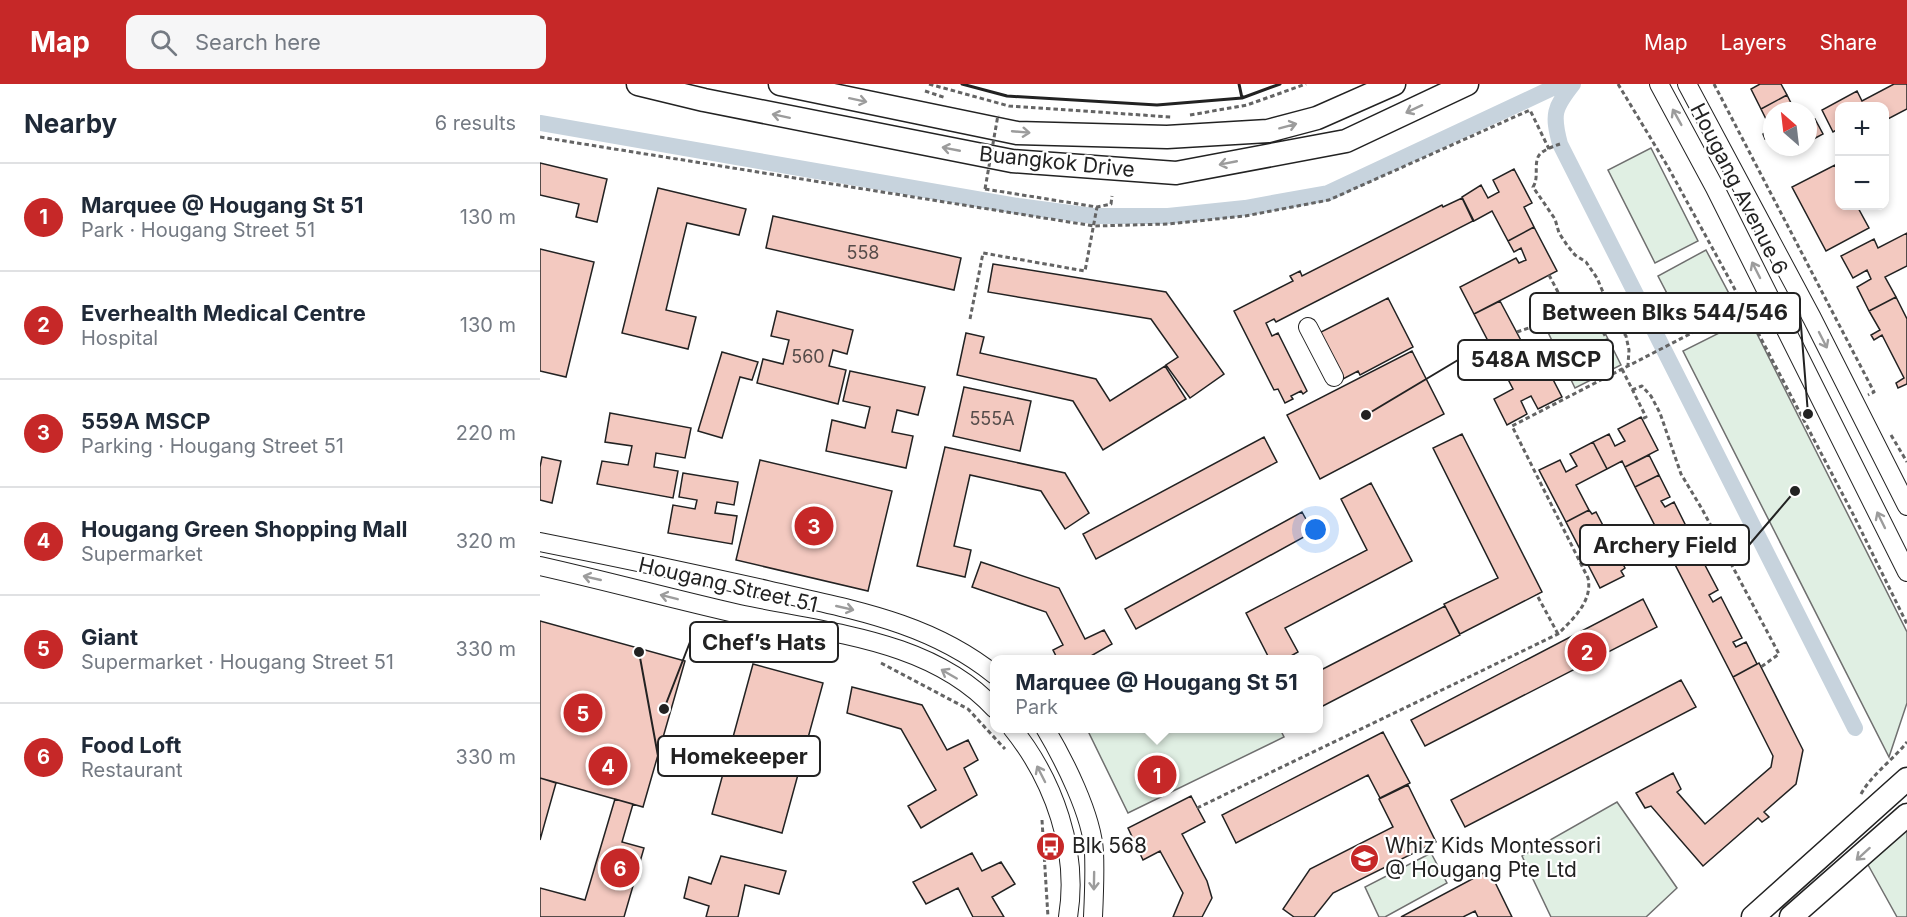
<!DOCTYPE html>
<meta charset="utf-8">
<style>
body{margin:0;font-family:Inter,sans-serif;background:#f6f6f7;color:#1f2937}
.controls{position:absolute;right:18px;top:18px;display:grid;overflow:hidden;border-radius:12px;box-shadow:0 3px 9px #0003}
.controls button{width:54px;height:54px;display:grid;place-items:center;padding:0;border:0;border-bottom:2px solid #e0e1e3;background:#fff;color:#1f2937;font:30px sans-serif}
.compass{position:absolute;left:1223px;top:18px;width:54px;height:54px;border-radius:50%;background:#fff;box-shadow:0 3px 9px #0003;rotate:332deg}
.you{position:absolute;left:776px;top:446px;width:21px;height:21px;margin:-15px;border:4px solid #fff;border-radius:50%;background:#1a73e8;box-shadow:0 0 0 9px #1a73e833}
.badge{display:grid;place-items:center;width:39px;height:39px;border-radius:50%;background:#c62828;color:#fff;font-size:20px;font-weight:700}
.pin{position:absolute;translate:-50% -50%;border:3px solid #fff;box-shadow:0 2px 6px #0006}
.popup{position:absolute;left:450px;top:571px;width:333px;height:78px;box-sizing:border-box;display:grid;place-content:center;border-radius:12px;background:#fff;filter:drop-shadow(0 2px 4px #0005);font-size:20px;white-space:nowrap;color:#747a83}
.popup b{font-size:22px;color:#1f2937}
.popup::after{content:'';position:absolute;left:50%;top:100%;margin-left:-12px;border:12px solid transparent;border-top-color:#fff}
.list{margin:0;padding:0;list-style:none}
h2{display:flex;justify-content:space-between;align-items:center;height:78px;margin:0;padding:0 24px;font-size:26px}
h2 small{font-size:20px;font-weight:400;color:#747a83}
.list li{display:grid;grid-template-columns:39px 1fr auto;gap:18px;align-items:center;box-sizing:border-box;height:108px;padding:0 24px;border-top:2px solid #e0e1e3}
.list b{display:block;font-size:22px;white-space:nowrap}
.list p{margin:0;font-size:20px;white-space:nowrap;color:#747a83}
.list em{font-size:20px;font-style:normal;color:#747a83}
.icon{flex:none;width:33px;height:33px;fill:none;stroke:currentColor;stroke-width:2;stroke-linecap:round;stroke-linejoin:round}
.map{position:relative;flex:none;width:1367px;height:833px;overflow:hidden}
header{display:flex;align-items:center;gap:36px;box-sizing:border-box;height:84px;padding:0 30px;background:#c62828;color:#fff}
header strong{font-size:28px}
nav{display:flex;gap:33px;margin-inline-start:auto;font-size:21px}
.search{width:420px;height:54px;background:#f6f6f7;display:flex;align-items:center;gap:15px;box-sizing:border-box;padding:0 21px;border-radius:12px;color:#747a83;font-size:22px}
main{display:flex}
aside{flex:1;background:#fff}
.map>svg:first-child{display:block}
.green{fill:#e0efe3;stroke:#6f6f6f;stroke-width:1.5}
.lines{fill:none;stroke-linecap:round;stroke-linejoin:round}
.canal{stroke:#c7d3dd;stroke-width:16}
.building{fill:#f3c9c0;stroke:#222;stroke-width:1.5}
.minor-casing{stroke:#222;stroke-width:20}
.major-casing{stroke:#222;stroke-width:25}
.path{stroke:#646464;stroke-width:3;stroke-dasharray:4.5 3;stroke-linecap:butt}
.minor{stroke:#fff;stroke-width:18}
.major{stroke:#fff;stroke-width:22}
.path-bridge{stroke:#646464;stroke-width:3;stroke-dasharray:4.5 3;stroke-linecap:butt}
.wall{stroke:#222;stroke-width:3}
.oneway{stroke:#9c9c9c}
.labels{text-anchor:middle;stroke-width:4.5;stroke-linejoin:round;paint-order:stroke}
.number-label{font-size:18px;fill:#564c4a}
.street-label{font-size:21px;fill:#222;stroke:#fff}
.poi-label{font-size:21px;fill:#222;stroke:#fff;text-anchor:start}
.leader{fill:none;stroke:#222;stroke-width:2}
.callout-dot{fill:#222;stroke:#fff;stroke-width:2}
.callout{fill:#fff;stroke:#222;stroke-width:2}
.callout-label{font-size:22px;text-anchor:middle;font-weight:bold;fill:#222}
</style>
<header>
<strong>Map</strong>
<div class="search"><svg class="icon" aria-label="search" viewBox="0 0 24 24"><circle cx="10" cy="10" r="6"/><path d="M15 15l6 6"/></svg>Search here</div>
<nav><a>Map</a><a>Layers</a><a>Share</a></nav>
</header>
<main>
<aside>
<h2>Nearby<small>6 results</small></h2>
<ul class="list">
<li><span class="badge">1</span><div><b>Marquee @ Hougang St 51</b><p>Park · Hougang Street 51</p></div><em>130 m</em></li>
<li><span class="badge">2</span><div><b>Everhealth Medical Centre</b><p>Hospital</p></div><em>130 m</em></li>
<li><span class="badge">3</span><div><b>559A MSCP</b><p>Parking · Hougang Street 51</p></div><em>220 m</em></li>
<li><span class="badge">4</span><div><b>Hougang Green Shopping Mall</b><p>Supermarket</p></div><em>320 m</em></li>
<li><span class="badge">5</span><div><b>Giant</b><p>Supermarket · Hougang Street 51</p></div><em>330 m</em></li>
<li><span class="badge">6</span><div><b>Food Loft</b><p>Restaurant</p></div><em>330 m</em></li>
</ul>
</aside>
<div class="map">
<svg width="1367" height="833" viewBox="0 0 1367 833">
<rect width="100%" height="100%" fill="#fff"/>
<path class="green" d="M1111,64L1158,157L1115,179L1068,86Z
M1166,166L1194,219L1145,244L1118,192Z
M1048,215L1081,281L1035,304L1003,238Z
M1209,234L1367,548V619L1349,673L1143,267Z
M740,645L744,653L588,729L547,645Z
M1077,718L1137,804L1106,833H1011L982,772Z
M1367,741V833H1357L1327,779Z
M891,769L907,799L845,833H839L825,803Z"/>
<g class="lines">
<path class="canal" d="M1033,0C1014,24 1012,30 1020,60L1315,644
M0,39L478,122L553,132H628L705,124L788,109L1021,0"/>
</g>
<path class="building" d="M1220,0H1241L1247,11L1221,25L1211,5Z
M1354,0H1367V25L1344,37V22H1300V44L1293,48L1282,26L1317,7L1322,17Z
M1247,11L1255,27H1232V51L1225,55L1223,50L1231,45L1221,25Z
M1275,35L1283,50L1268,58V38Z
M0,79L67,95L57,138L36,133L39,120L0,111Z
M1295,81L1300,89V122H1317L1329,144L1286,167L1252,103Z
M974,85L992,119L984,123L994,143L968,157L952,127L934,137L922,113L941,101L948,114L959,108L953,96Z
M118,104L206,125L199,151L147,139L126,226L156,233L148,265L82,249Z
M922,114L933,137L736,238L734,235L726,239L732,252L738,249L767,307L763,310L761,307L751,312L753,315L745,319L738,305L734,306L694,227L753,197L750,192L760,187L762,192L902,121L903,123Z
M233,132L421,174L414,206L226,164Z
M994,143L1017,187L934,230L920,203L976,174L979,179L986,176L981,164L974,168L968,157Z
M1367,149V182L1345,193L1356,213L1329,227L1317,203L1331,195L1327,186L1313,194L1301,172L1334,155L1338,164Z
M0,165L54,178L26,293L0,287Z
M453,180L626,208L684,290L650,314L626,281L638,273L611,235L448,208Z
M1356,213L1367,235V300L1358,304L1356,299L1364,294L1342,251L1334,256L1331,251L1340,246L1329,227Z
M848,214L873,263L820,291L818,287L803,295L779,249Z
M960,217L985,264L959,278L934,230Z
M237,227L313,246L307,270L293,266L289,282L306,286L298,320L217,299L223,275L243,280L249,256L231,252Z
M426,249L444,253L440,269L556,295L570,317L625,282L646,315L563,366L533,317L417,291Z
M985,264L996,285L1005,280L1022,313L998,325L991,312L981,317L987,330L967,341L954,315L973,305L959,278Z
M872,267L904,330L780,395L747,331Z
M182,268L218,278L212,296L200,293L182,354L158,347Z
M310,287L385,303L378,331L357,326L352,348L373,352L366,384L286,367L292,336L325,344L330,323L303,317Z
M424,303L491,317L480,367L413,352Z
M70,329L151,344L145,374L116,369L114,383L138,387L133,414L57,400L62,377L88,381L92,362L65,358Z
M1101,333L1118,366L1085,383L1082,377L1067,385L1053,358L1069,350L1075,362L1085,357L1078,345Z
M922,350L1002,508L920,550L904,520L958,494L893,364Z
M724,353L737,378L556,475L543,450Z
M1053,358L1067,385L1036,401L1049,426L1026,438L999,386L1020,376L1026,388L1037,382L1030,370Z
M405,363L525,389L549,429L525,445L501,407L430,391L414,462L431,466L425,493L377,482Z
M1109,371L1119,391L1095,403L1085,383Z
M2,373L21,377L12,419L0,416V383Z
M220,376L352,407L328,507L196,476Z
M143,389L198,398L194,421L177,418L175,429L197,432L192,460L128,449L133,421L155,425L157,416L139,413Z
M1119,391L1130,413L1121,417L1125,423L1134,418L1155,460L1146,465L1149,471L1157,466L1178,506L1169,511L1173,518L1181,513L1202,554L1193,558L1196,563L1206,558L1217,580L1193,593L1095,403Z
M831,399L872,477L745,544L758,568L744,576H730L706,529L827,466L801,415Z
M1049,426L1052,430L1056,428L1085,484L1081,487L1084,492L1060,504L1026,438Z
M762,428L773,448L596,545L585,525Z
M441,478L519,504L545,555L564,546L572,560L544,576H518L513,566L523,561L506,528L432,503Z
M1103,515L1117,543L885,662L871,636Z
M905,522L920,551L779,624V587Z
M0,537L145,577L103,723L0,694Z
M1219,579L1263,666L1256,700L1224,728L1229,733L1222,738L1218,734L1163,782L1111,722L1105,724L1096,709L1133,689L1141,705L1137,708L1165,740L1231,683L1233,672L1193,593Z
M213,580L283,599L242,749L172,730Z
M1141,596L1156,623L925,743L911,716Z
M312,603L382,621L407,666L428,656L438,676L424,684L437,711L381,744L368,722L396,706L361,645L307,629Z
M843,648L870,699L840,714L828,691L696,759L682,731Z
M0,694L16,699L0,756Z
M868,701L896,758L793,809L774,833H754L743,825L770,785L853,743L839,715Z
M651,712L665,738L642,750L667,797L672,814L662,833H633L643,809L620,767L603,776L588,744Z
M75,715L93,720L82,758L104,764L84,833H0V804L45,816Z
M432,769L442,787L461,778L475,800L452,813L464,833H433L418,804L386,820L373,798Z
M181,772L246,787L239,810L205,801L198,833H166L169,822L144,814L149,793L171,800Z
M949,786L972,833H938L935,827L923,833H861Z"/>
<g class="lines">
<defs>
<path id="minor" d="M1119,0L1175,104L1367,488
M1147,0L1272,234L1367,422
M768,243L794,293
M0,458C76,473 152,489 227,506C308,525 388,537 455,591
M0,482C67,497 133,515 199,530C287,549 391,555 455,625
M472,644C514,696 539,767 528,833
M505,644C524,676 552,731 554,768C555,790 554,812 553,833"/>
<path id="major" d="M98,0L164,16L472,77L636,89L806,57L927,0
M240,0L477,49L627,53L728,47L777,34L854,0
M1213,833L1367,695
M1251,833L1367,731"/>
</defs>
<use href="#minor" class="minor-casing"/>
<use href="#major" class="major-casing"/>
<path class="path" d="M389,0L469,22L631,33
M1078,0L1128,83L1204,222L1314,432L1367,540
M1174,0L1334,308L1328,311
M385,7L406,14
M650,31L707,21L766,0
M0,53L554,142L628,140L705,132L789,116L990,26L1009,65
M1020,60C1014,62 1006,65 1001,69C992,77 1000,93 993,103L1015,135L1019,149L1027,161L1035,171L1046,178L1057,194L1076,239L1086,252L1089,266L1088,281
M445,105L557,123L571,120L572,112
M1009,191L1028,227C1051,230 1068,247 1071,270L1062,294
M430,235L443,169L545,187L557,123
M977,248L1006,238L1028,227
M1082,285L1106,333L1102,335
M1092,306L1102,302L1111,312L1120,329L1141,390L1162,425L1239,570L1221,583
M1351,351L1367,378
M998,513L1018,550
M341,579L428,625L465,665
M1321,710C1332,690 1353,676 1367,658
M657,724L1018,550C1033,535 1053,517 1048,494L972,342L1204,222
M502,736L508,833"/>
<use href="#minor" class="minor"/>
<use href="#major" class="major"/>
<path class="path-bridge" d="M445,105L458,31"/>
<path class="wall" d="M422,0L467,12L617,21L702,14L699,0
M702,12V14L740,0"/>
</g>
<defs><path id="oneway-shaft" d="M-6 0H5M1.5-3L5.5 0L1.5 3" fill="none" stroke-width="1.6" stroke-linecap="round" stroke-linejoin="round" transform="scale(1.5)"/></defs>
<g class="oneway">
<use href="#oneway-shaft" transform="translate(318 16) rotate(12)"/>
<use href="#oneway-shaft" transform="translate(874 25) rotate(155)"/>
<use href="#oneway-shaft" transform="translate(241 32) rotate(-168)"/>
<use href="#oneway-shaft" transform="translate(1137 33) rotate(-119)"/>
<use href="#oneway-shaft" transform="translate(748 42) rotate(-15)"/>
<use href="#oneway-shaft" transform="translate(481 48) rotate(5)"/>
<use href="#oneway-shaft" transform="translate(411 65) rotate(-169)"/>
<use href="#oneway-shaft" transform="translate(688 79) rotate(169)"/>
<use href="#oneway-shaft" transform="translate(1216 186) rotate(-117)"/>
<use href="#oneway-shaft" transform="translate(1283 256) rotate(63)"/>
<use href="#oneway-shaft" transform="translate(1341 436) rotate(-116)"/>
<use href="#oneway-shaft" transform="translate(52 494) rotate(-167)"/>
<use href="#oneway-shaft" transform="translate(129 513) rotate(-166)"/>
<use href="#oneway-shaft" transform="translate(305 524) rotate(13)"/>
<use href="#oneway-shaft" transform="translate(409 590) rotate(-150)"/>
<use href="#oneway-shaft" transform="translate(501 690) rotate(-117)"/>
<use href="#oneway-shaft" transform="translate(1323 770) rotate(138)"/>
<use href="#oneway-shaft" transform="translate(554 797) rotate(91)"/>
</g>
<defs>
<symbol id="bus-disc" viewBox="-11 -11 22 22"><circle r="9.5" fill="#c62828" stroke="#fff"/><path d="M-5-6H5V4H4V6H2V4H-2V6H-4V4H-5ZM-3.5-4V0h7V-4ZM-3.5 1.2v1.5H-2V1.2ZM2 1.2v1.5H3.5V1.2Z" fill="#fff"/></symbol>
<symbol id="school-disc" viewBox="-11 -11 22 22"><circle r="9.5" fill="#c62828" stroke="#fff"/><path d="M0-5L7-2L0 1L-7-2ZM-4 1L0 2.5L4 1V4Q0 6-4 4Z" fill="#fff"/></symbol>
</defs>
<g fill-rule="evenodd">
<use href="#bus-disc" x="494" y="746" width="33" height="33"/>
<use href="#school-disc" x="808" y="758" width="33" height="33"/>
</g>
<g class="labels">
<g class="number-label">
<text x="323" y="175">558</text>
<text x="268" y="279">560</text>
<text x="452" y="341">555A</text>
</g>
<g class="street-label">
<text transform="translate(517 78) rotate(6)" y="7">Buangkok Drive</text>
<text transform="translate(1199 105) rotate(63)" y="7">Hougang Avenue 6</text>
<text transform="translate(188 501) rotate(13)" y="7">Hougang Street 51</text>
</g>
<g class="poi-label">
<text x="532" y="769">Blk 568</text>
<text x="845" y="769">Whiz Kids Montessori<tspan x="845" dy="24">@ Hougang Pte Ltd</tspan></text>
</g>
</g>
<path class="leader" d="M1268 330L1260 229M826 331L918 276M1255 407L1209 461M124 625L150 558M99 568L118 672"/>
<g class="callout-dot">
<circle cx="1268" cy="330" r="6"/>
<circle cx="826" cy="331" r="6"/>
<circle cx="1255" cy="407" r="6"/>
<circle cx="124" cy="625" r="6"/>
<circle cx="99" cy="568" r="6"/>
</g>
<g class="callout">
<rect x="990" y="209" width="270" height="40" rx="6"/>
<rect x="918" y="256" width="155" height="40" rx="6"/>
<rect x="1040" y="441" width="169" height="40" rx="6"/>
<rect x="150" y="538" width="148" height="40" rx="6"/>
<rect x="118" y="652" width="162" height="40" rx="6"/>
</g>
<g class="callout-label">
<text x="1125" y="236">Between Blks 544/546</text>
<text x="996" y="283">548A MSCP</text>
<text x="1125" y="469">Archery Field</text>
<text x="224" y="566">Chef’s Hats</text>
<text x="199" y="680">Homekeeper</text>
</g>
</svg>
<div class="controls">
<button>+</button>
<button>−</button>
</div>
<svg class="compass" viewBox="-18 -18 36 36"><path d="M0-13l5 13h-10z" fill="#e53935"/><path d="M0 13l5-13h-10z" fill="#747a83"/></svg>
<div class="you"></div>
<div class="pin badge" style="left:617px;top:691px">1</div>
<div class="popup"><b>Marquee @ Hougang St 51</b>Park</div>
<div class="pin badge" style="left:1047px;top:568px">2</div>
<div class="pin badge" style="left:274px;top:442px">3</div>
<div class="pin badge" style="left:68px;top:682px">4</div>
<div class="pin badge" style="left:43px;top:629px">5</div>
<div class="pin badge" style="left:80px;top:784px">6</div>
</div>
</main>
